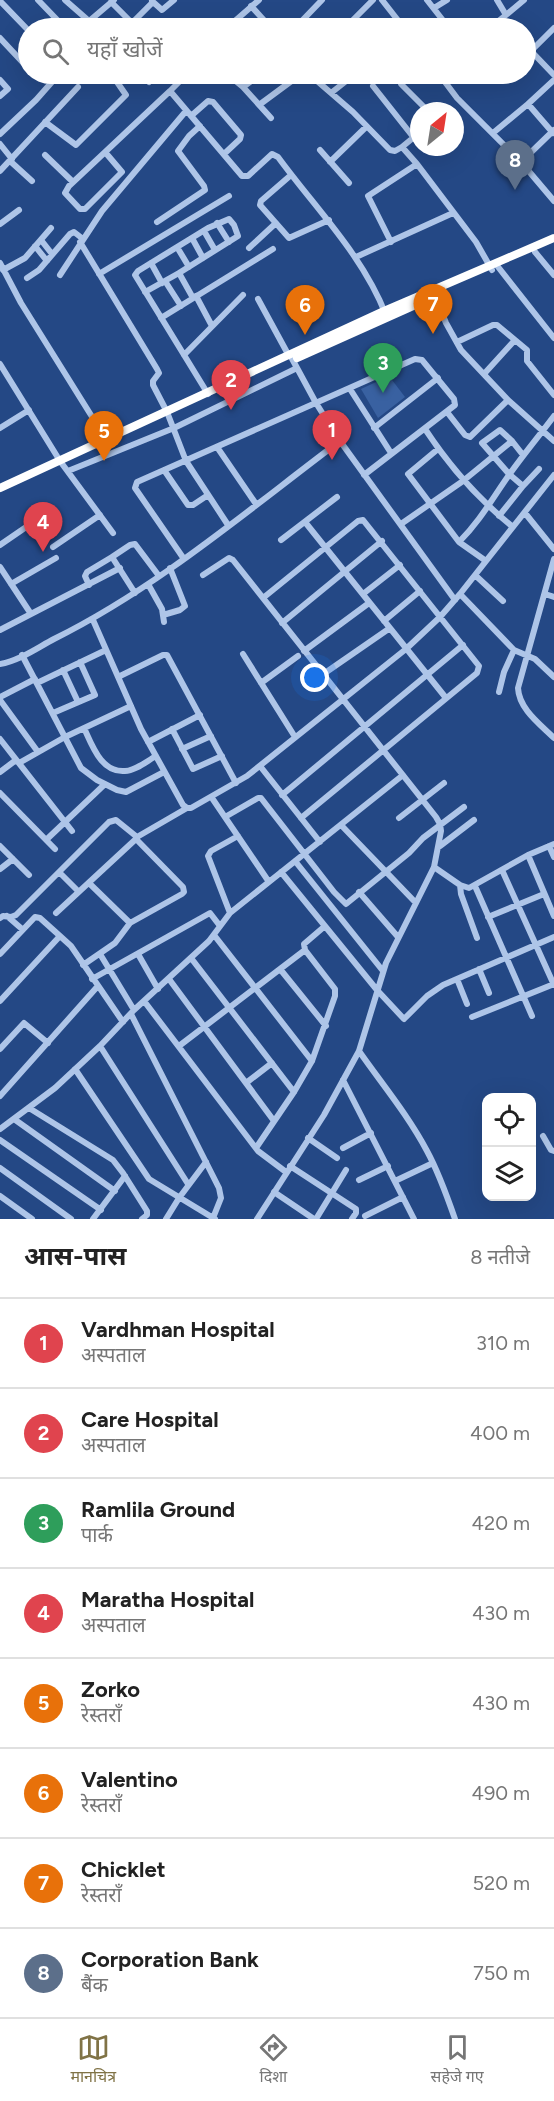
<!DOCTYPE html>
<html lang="hi">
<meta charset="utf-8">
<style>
body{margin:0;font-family:Figtree,"Noto Sans Devanagari",sans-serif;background:#f6f6f6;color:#222}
.controls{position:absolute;right:18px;bottom:18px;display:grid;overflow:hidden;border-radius:12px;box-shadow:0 6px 24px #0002}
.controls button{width:54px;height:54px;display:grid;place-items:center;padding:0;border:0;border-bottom:2px solid #e0e0e0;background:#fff;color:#222;font:30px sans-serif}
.compass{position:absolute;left:410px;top:102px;width:54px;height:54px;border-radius:50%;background:#fff;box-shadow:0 6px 24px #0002;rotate:30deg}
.you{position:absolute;left:315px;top:678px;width:21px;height:21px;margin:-15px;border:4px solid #fff;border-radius:50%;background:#1a73e8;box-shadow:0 0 0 9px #1a73e833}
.badge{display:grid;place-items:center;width:39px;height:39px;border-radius:50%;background:#807346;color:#fff;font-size:20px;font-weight:700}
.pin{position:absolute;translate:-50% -50px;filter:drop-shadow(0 2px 3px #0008)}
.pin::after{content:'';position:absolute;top:32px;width:21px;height:18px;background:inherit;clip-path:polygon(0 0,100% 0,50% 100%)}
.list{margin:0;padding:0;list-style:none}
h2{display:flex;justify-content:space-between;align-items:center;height:78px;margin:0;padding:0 24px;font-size:26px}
h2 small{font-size:20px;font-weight:400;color:#767676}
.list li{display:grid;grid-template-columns:39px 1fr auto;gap:18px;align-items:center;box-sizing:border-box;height:90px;padding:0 24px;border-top:2px solid #e0e0e0}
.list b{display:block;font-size:22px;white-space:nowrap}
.list p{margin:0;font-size:20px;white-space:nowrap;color:#767676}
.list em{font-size:20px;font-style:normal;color:#767676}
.icon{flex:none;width:33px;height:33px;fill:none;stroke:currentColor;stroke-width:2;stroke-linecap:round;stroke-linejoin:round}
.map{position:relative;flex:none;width:554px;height:1219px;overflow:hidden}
.search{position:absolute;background:#fff;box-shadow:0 6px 24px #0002;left:18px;right:18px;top:18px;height:66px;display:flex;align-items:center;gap:15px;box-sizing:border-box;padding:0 21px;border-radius:33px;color:#767676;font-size:22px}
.sheet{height:798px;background:#fff}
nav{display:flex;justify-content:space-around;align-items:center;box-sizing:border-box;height:84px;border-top:2px solid #e0e0e0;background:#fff;font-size:16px;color:#767676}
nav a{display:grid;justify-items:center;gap:3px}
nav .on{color:#807346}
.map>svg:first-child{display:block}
.green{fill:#3961a1}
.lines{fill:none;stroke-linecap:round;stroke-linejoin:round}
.minor{stroke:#aec5e8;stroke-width:6}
.highway{stroke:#fff;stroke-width:8}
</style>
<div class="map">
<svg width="554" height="1219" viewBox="0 0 554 1219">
<rect width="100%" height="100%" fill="#244885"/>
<path class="green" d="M389,376L405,397L378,418L361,389Z"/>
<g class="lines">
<path class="minor" d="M38,0L65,28
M65,0L89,21
M382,0L404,28
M427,0L449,28
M497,0L506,15L496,23L500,28
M0,1L28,30
M152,1L162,10L174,0
M111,2L137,28
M251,6L271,28
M434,8L447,0
M506,15L524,0
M228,27L259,0
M346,27L373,0
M81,28L114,0
M127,28L153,2
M295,28L322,0
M385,28L397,19
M0,38L28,68
M531,51L554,75
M526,56L554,28
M140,74L149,82
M227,74L243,87L261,74
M309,74L353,112L390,150L395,151L402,147L417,164L476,242L492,270
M406,74L402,77L401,84L428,111
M439,74L457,98L521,162L554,201
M0,80L8,89L0,96
M373,86L414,138
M243,87L271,118
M170,91L187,74
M331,93L355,74
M528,104L553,133
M259,105L301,74
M191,116L208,101L213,102L241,135L240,139L224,154
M45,122L76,145L126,95L117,82L124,74
M493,133L528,104L554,80
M0,134L36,100L59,74
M0,144L12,159
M402,147L419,133
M320,150L349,183
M105,152L122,172L85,209H80L65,193L69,186L170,91L242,176H248L272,154L278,157C316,209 362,254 386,315
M45,155L73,182
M10,161L32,181
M330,162L366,127
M521,162L554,130
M0,171L78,87
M291,175L261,201L260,205L289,238L329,220
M157,222L205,190L204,186L178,151L189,136L200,126
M217,223L229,242
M0,224L19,210
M204,231L215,250
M192,238L203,258
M41,240L52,254
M80,242L157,369L159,373L153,381V385L167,412L186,461L228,525
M391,242L368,196L417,164
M35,246L47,261
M177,247L189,267
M249,248L276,223
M535,252L554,275
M356,257L453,213
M0,263L21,303L109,444
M151,263L162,283
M495,263L554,338
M3,270L25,258L51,228
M99,274L229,196
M60,275L102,211L186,111
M27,278L39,270L70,234L74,232L83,239
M165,281L181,306
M145,292L179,273
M196,296L212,326
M435,296L446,323L461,350L508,400L554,441
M193,298L179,273L238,236L234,225L229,219L208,228L138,271L135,275L208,394
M258,299L289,356
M161,318L273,249
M457,342L493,325H497L527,350V361L554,395
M184,355L243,295
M290,355L316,403L340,441
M0,364L60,461L113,533
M484,374L514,341
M350,389L391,453
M447,412L465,435L470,437L508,400
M0,428L29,410
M374,428L438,378
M425,429C450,467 478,499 513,527
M217,447L256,504
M438,449L408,474L459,542L486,561
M164,470L188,505H193L208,495
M68,471L174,428L297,368
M523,486L539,469
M525,513L554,549
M499,516L523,486L509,474L482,443L500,430L512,441
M305,522L446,698
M401,524L463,481L512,441L523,455
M281,540L337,497
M459,542C480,521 492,499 509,475C523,455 539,436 554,416
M0,545L48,512
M53,547L100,515
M112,557L130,545L135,544L159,576
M184,559L135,488L137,482L415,359L422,360L454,399L455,405L364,475
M554,559L518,688C519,709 540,724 554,738
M0,567L31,614
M203,575L229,558L233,560L436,817L440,824L441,831L434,867L386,963L359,1051L324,1115L257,1219
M475,575L503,601
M11,584L56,558
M148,584L162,609L164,622
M89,585L85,576L87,572L112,557L135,593
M363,594L400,565
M460,594L514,650L535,659L554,677
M545,594L554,597
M263,598L358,521L363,520L479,666L477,673L301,818
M163,615L180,610L185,606L170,568
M93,620L141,729L183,805L187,808H191L247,776L406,649L440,617L460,594L554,475
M384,621L420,591
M282,623L382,541
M0,630L120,568
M304,651L369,603
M243,654L295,737
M22,655L81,768L97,780L117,790L126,792L164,772
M0,664C19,661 37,648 54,639C157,588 248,510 340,441L455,600
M63,670L78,702
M322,675L390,628
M118,677L163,655H167L236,783
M37,683L106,650
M261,683L298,656
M499,692L504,672L514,650
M0,697L35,679
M0,700L38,752
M53,713L95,695L80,662
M84,728C92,745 101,773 125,771C135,771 147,761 156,756
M172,729L193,769L222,756
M0,739L72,831
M148,742L200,715
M182,749L211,736
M19,763L65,737L131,706
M260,766L320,842
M0,772L16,760
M0,793L55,849
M282,795L463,645
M212,798L269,882
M225,817L258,798H261L334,892L346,904L409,853L423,838L464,807
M399,818L444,783
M341,825L416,903
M46,840L105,784
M0,846L29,875
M440,846L474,820
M549,846L554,857
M528,855L554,844
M295,861L383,971
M434,867L460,885L469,888L528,855L554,916
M0,869L13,859
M502,870L554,985
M59,872L79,892
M281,872L377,990L404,1019L427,996L443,985L554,937
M89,883L130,923L182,894L184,892L183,887L136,839
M460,885L461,894L477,938
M475,886L532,1016
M359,892L398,937
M56,913L137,838
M230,913L208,856L211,851L238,836
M7,916L22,929
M488,917L544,894
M0,918L3,916L11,917L16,915L109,822L116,820L137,837L187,808
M214,935L312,1061
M0,954L35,917L40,918L60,936
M100,954L134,1010
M138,954L158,989
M191,958L294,1092
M83,965L115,943L130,923
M280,969L326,1026
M479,969L489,993
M92,979L210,913L220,926
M169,979L274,1121
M457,979L467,1004
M0,1001L60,936L71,946L123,1022
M144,1001L258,1151L286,1172
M131,1014L219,1188L221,1198L213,1218
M472,1017L554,984
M100,1046L188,1184
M179,1046L305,950L304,944L325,926
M0,1049L24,1023L48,1043
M359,1051C382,1084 408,1115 427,1151C439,1173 447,1196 455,1219
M75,1069L149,1179L215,1219
M343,1080L414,1219
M246,1083L272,1063
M0,1096L97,987
M29,1108L113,1160L123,1173L147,1211V1215L142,1219
M14,1119L115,1191
M0,1129L55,1088L100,1046L134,1010L209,941L230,913L403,775
M543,1136L551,1150L554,1151
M308,1138L337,1158
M0,1140L101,1210
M256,1148L294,1092L312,1061L335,996V989L305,950
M343,1148L371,1133
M290,1166L356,1209V1213L352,1219
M0,1168L71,1219
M359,1180L388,1166
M395,1181L433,1163
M274,1192L314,1219
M0,1196L32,1219
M365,1216L403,1197
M93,1219L125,1176
M166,1219L179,1198L206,1162
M316,1219L346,1170"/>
<path class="highway" d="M297,358L422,302
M0,488L384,311L554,238"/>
</g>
</svg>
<div class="controls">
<button><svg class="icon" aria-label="locate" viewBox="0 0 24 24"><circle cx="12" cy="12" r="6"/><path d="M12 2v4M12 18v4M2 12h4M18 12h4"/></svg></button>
<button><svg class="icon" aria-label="layers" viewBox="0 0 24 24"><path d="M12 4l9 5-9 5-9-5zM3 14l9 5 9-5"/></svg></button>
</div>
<svg class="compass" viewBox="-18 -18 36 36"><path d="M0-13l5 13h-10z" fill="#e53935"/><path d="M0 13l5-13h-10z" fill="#767676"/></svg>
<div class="you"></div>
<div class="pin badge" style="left:332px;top:460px;background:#e0444e">1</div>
<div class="pin badge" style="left:231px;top:410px;background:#e0444e">2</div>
<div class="pin badge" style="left:383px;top:393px;background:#2e9e5b">3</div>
<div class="pin badge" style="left:43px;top:552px;background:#e0444e">4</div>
<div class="pin badge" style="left:104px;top:461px;background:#e8710a">5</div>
<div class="pin badge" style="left:305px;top:335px;background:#e8710a">6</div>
<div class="pin badge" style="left:433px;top:334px;background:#e8710a">7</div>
<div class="pin badge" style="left:515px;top:190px;background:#5c6f8a">8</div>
<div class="search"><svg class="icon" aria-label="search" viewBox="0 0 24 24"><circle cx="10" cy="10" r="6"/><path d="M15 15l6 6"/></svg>यहाँ खोजें</div>
</div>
<section class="sheet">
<h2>आस-पास<small>8 नतीजे</small></h2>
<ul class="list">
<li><span class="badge" style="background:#e0444e">1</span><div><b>Vardhman Hospital</b><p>अस्पताल</p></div><em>310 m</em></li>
<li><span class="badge" style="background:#e0444e">2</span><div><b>Care Hospital</b><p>अस्पताल</p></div><em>400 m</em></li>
<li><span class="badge" style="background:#2e9e5b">3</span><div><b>Ramlila Ground</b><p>पार्क</p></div><em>420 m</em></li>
<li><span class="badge" style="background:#e0444e">4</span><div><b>Maratha Hospital</b><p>अस्पताल</p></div><em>430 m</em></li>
<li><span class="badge" style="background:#e8710a">5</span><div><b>Zorko</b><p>रेस्तराँ</p></div><em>430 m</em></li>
<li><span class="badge" style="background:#e8710a">6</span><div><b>Valentino</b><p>रेस्तराँ</p></div><em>490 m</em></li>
<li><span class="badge" style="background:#e8710a">7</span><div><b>Chicklet</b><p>रेस्तराँ</p></div><em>520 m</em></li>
<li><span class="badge" style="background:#5c6f8a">8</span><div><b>Corporation Bank</b><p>बैंक</p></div><em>750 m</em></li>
</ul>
</section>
<nav>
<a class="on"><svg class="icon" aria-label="map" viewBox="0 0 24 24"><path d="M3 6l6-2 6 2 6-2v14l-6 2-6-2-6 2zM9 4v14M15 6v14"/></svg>मानचित्र</a>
<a><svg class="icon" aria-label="directions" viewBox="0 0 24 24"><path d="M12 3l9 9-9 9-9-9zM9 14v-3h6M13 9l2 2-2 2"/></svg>दिशा</a>
<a><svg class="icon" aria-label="saved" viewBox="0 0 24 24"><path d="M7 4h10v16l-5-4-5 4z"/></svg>सहेजे गए</a>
</nav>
